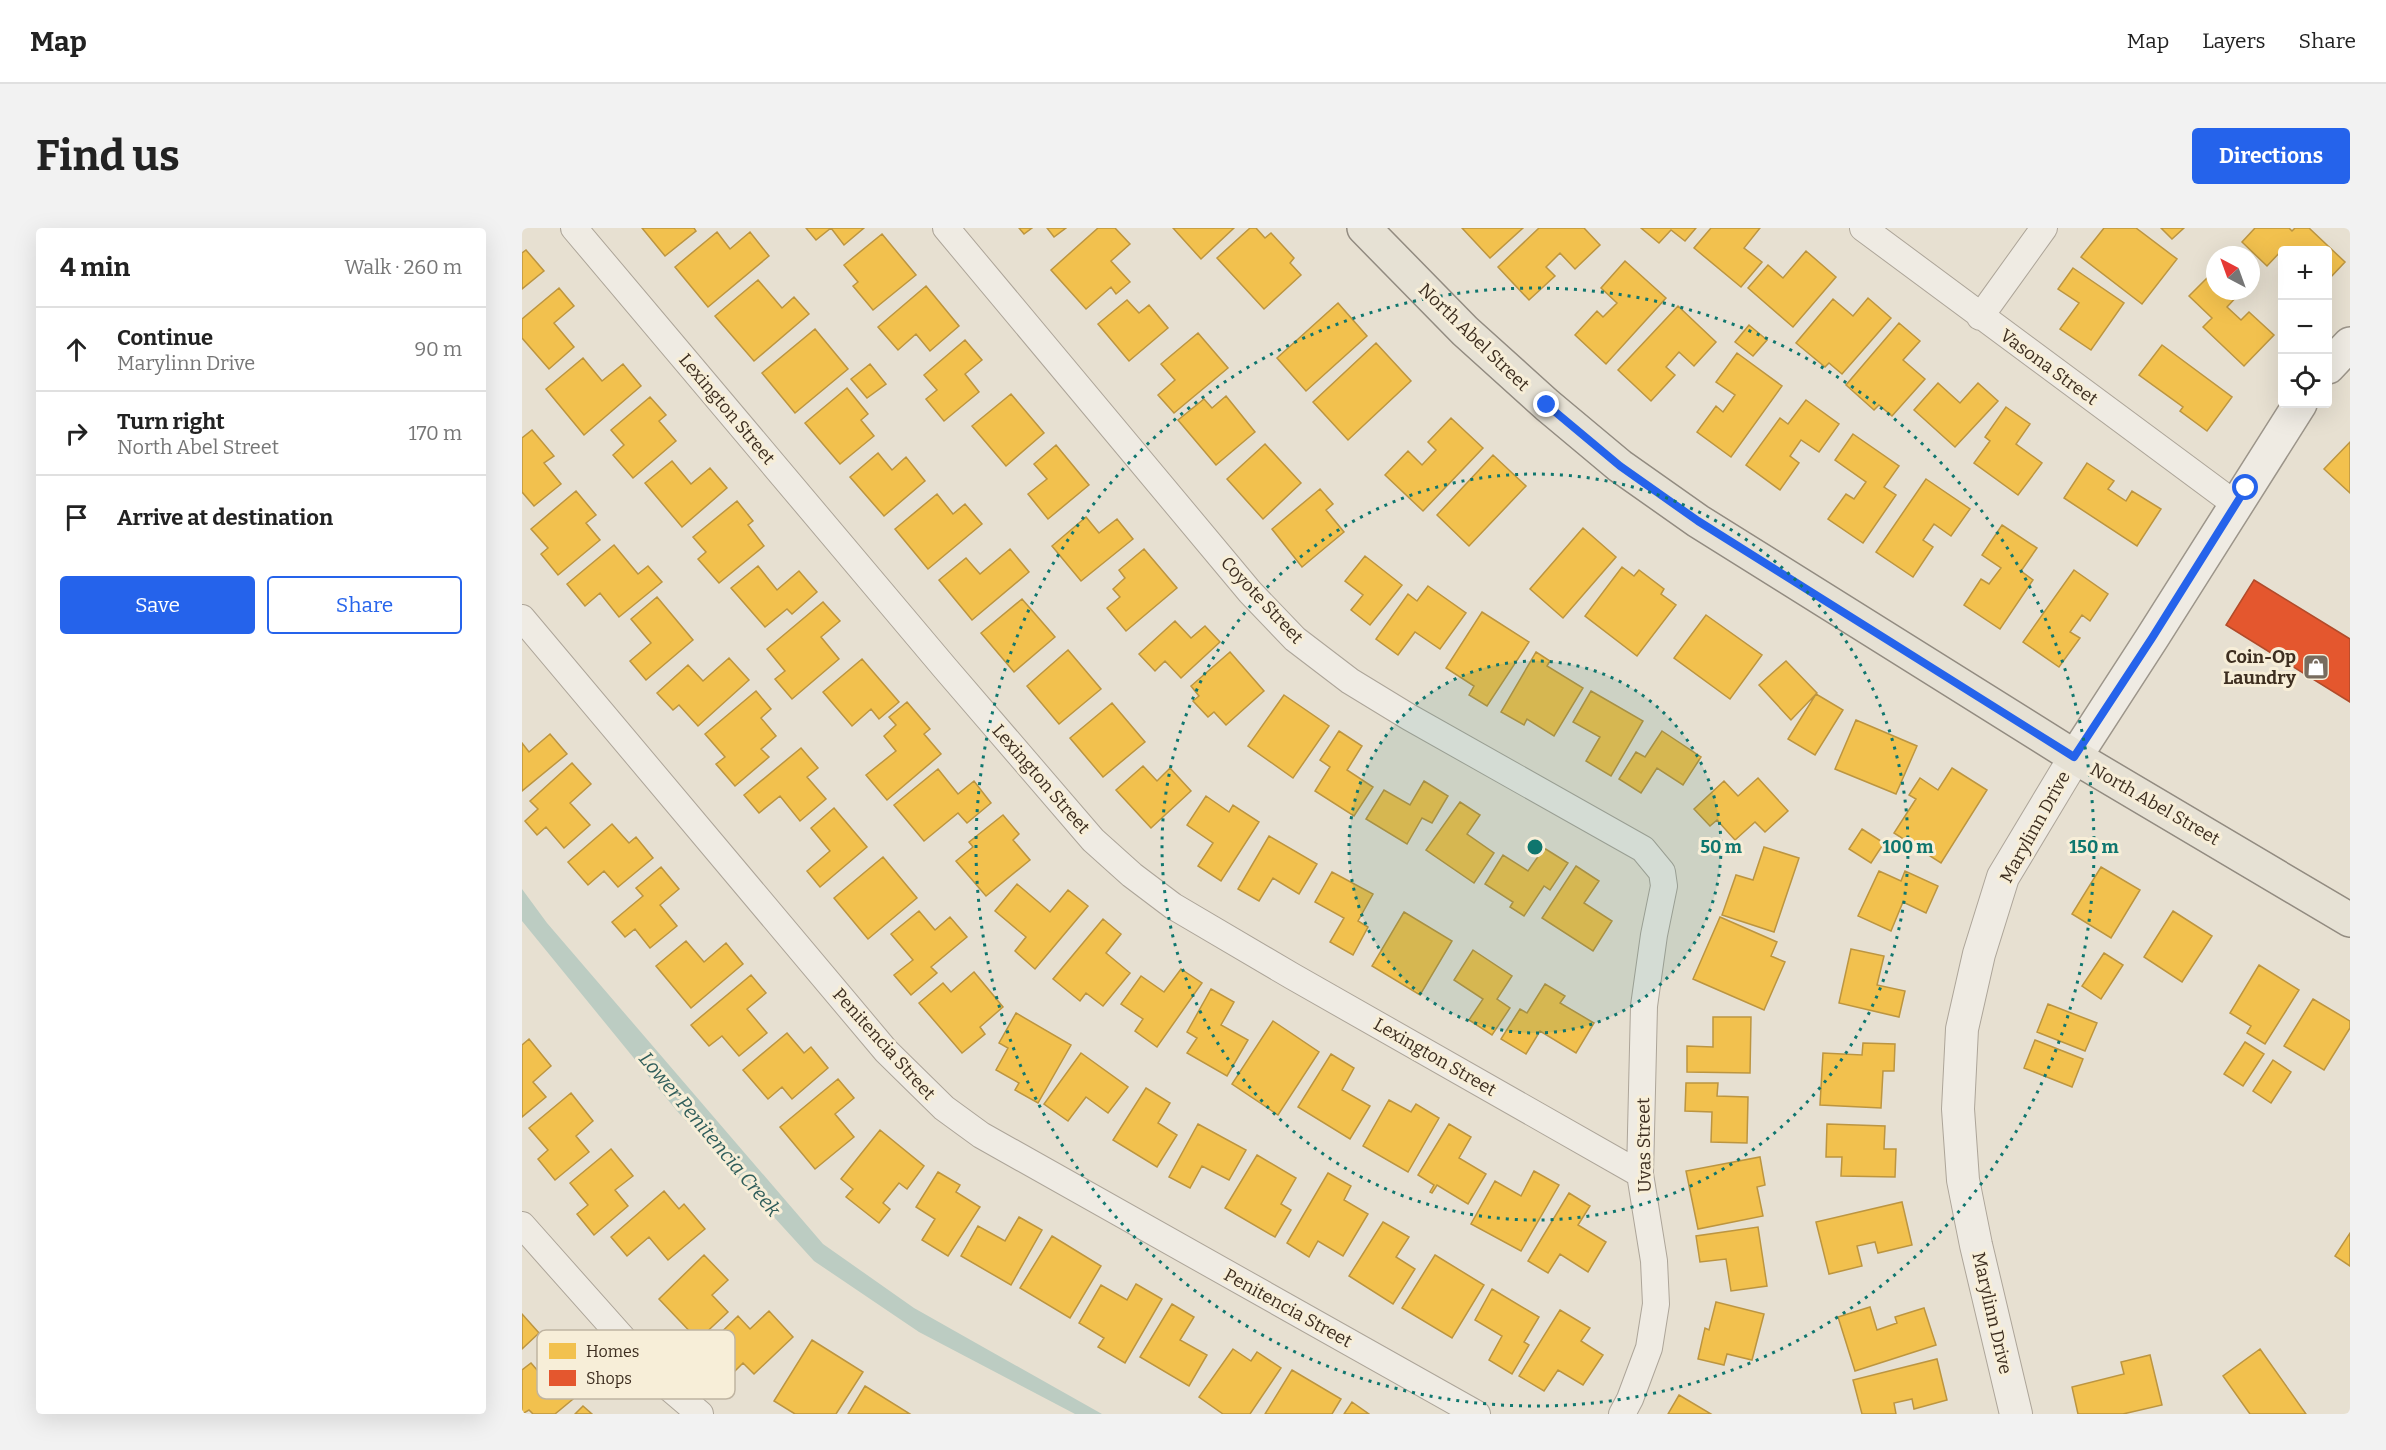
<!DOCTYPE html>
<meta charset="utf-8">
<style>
body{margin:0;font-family:Bitter,serif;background:#f2f2f2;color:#222}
.controls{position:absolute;right:18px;top:18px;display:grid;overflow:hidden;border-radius:6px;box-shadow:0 6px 24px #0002}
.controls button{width:54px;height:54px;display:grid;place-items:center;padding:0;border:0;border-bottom:2px solid #e0e0e0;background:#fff;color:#222;font:30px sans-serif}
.compass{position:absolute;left:1684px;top:18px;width:54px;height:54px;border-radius:50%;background:#fff;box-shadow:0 6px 24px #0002;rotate:319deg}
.stop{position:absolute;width:18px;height:18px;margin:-14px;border:4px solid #2563eb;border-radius:50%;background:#fff}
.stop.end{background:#2563eb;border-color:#fff;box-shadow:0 2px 6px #0008}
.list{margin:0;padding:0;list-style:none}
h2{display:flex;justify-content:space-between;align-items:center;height:78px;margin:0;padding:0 24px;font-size:26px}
h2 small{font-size:20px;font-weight:400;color:#767676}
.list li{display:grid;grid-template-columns:39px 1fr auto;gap:18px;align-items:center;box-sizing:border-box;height:84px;padding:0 24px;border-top:2px solid #e0e0e0}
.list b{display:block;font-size:22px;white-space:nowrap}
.list p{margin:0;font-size:20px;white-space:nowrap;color:#767676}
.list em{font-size:20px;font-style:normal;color:#767676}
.actions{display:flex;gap:12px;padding:18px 24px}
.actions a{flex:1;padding:14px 0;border:2px solid #2563eb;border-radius:6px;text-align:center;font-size:21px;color:#2563eb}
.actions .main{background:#2563eb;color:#fff}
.icon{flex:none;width:33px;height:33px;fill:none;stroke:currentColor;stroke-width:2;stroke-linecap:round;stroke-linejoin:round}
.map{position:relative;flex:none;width:1828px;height:1186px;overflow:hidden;border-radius:6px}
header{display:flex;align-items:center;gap:36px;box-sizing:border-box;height:84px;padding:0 30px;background:#fff;border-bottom:2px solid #e0e0e0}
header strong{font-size:28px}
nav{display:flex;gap:33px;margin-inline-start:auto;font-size:21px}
.intro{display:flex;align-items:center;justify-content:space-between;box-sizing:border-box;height:144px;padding:0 36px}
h1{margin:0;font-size:42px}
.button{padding:15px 27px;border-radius:6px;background:#2563eb;color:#fff;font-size:21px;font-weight:700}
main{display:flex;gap:36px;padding:0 36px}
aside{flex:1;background:#fff;border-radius:6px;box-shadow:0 6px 24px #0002}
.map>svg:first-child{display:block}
.water{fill:#bcccc2}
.homes{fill:#f2c14e;stroke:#bc9540;stroke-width:1.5}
.shops{fill:#e4572e;stroke:#b24b2a;stroke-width:1.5}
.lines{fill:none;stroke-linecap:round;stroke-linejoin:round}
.minor-casing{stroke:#ada599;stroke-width:28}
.tertiary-casing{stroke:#ada599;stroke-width:34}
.secondary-casing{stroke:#9c958a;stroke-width:36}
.primary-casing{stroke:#928b80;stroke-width:36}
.minor{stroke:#efebe3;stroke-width:26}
.tertiary{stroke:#efebe3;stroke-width:32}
.secondary{stroke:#efebe3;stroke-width:33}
.primary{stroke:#e6e1d4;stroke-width:33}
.route{stroke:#2563eb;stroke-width:8}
.ring{fill:none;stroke:#0f766e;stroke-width:3;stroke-dasharray:3 6}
.labels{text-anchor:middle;stroke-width:6;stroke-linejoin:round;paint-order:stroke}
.street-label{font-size:18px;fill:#3d2e20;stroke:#f7eed8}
.poi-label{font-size:18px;font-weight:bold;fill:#3d2e20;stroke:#f7eed8;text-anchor:end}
.water-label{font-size:20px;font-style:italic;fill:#2f5d5a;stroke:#f7eed8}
.key{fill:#f7eed8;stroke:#bfb4a1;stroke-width:1.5}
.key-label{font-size:16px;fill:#3d2e20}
.centre{fill:#0f766e;stroke:#f7eed8;stroke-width:3}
.ring-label{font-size:18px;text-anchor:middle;font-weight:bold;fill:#0f766e;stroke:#f7eed8;stroke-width:6;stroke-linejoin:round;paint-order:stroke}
</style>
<header>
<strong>Map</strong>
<nav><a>Map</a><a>Layers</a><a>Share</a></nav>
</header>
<div class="intro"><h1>Find us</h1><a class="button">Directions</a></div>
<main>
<aside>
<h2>4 min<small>Walk · 260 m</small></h2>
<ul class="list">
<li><svg class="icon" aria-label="ahead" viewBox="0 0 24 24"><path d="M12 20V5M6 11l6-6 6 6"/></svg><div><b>Continue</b><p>Marylinn Drive</p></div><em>90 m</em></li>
<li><svg class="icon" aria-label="right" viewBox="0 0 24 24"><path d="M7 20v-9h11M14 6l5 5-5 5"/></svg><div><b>Turn right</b><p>North Abel Street</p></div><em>170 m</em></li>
<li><svg class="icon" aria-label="arrive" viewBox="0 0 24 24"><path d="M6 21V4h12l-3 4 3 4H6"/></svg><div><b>Arrive at destination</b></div></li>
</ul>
<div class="actions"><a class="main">Save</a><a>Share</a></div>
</aside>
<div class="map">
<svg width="1828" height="1186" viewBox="0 0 1828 1186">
<rect width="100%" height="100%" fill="#e7e0d1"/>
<path class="water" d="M0,661L25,695L301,1016L392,1080L580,1186H553L397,1104L292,1033L155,883L0,693Z"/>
<path class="homes" d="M120,0H172L174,3L143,28Z
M284,0H342L322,17L309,0L294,12Z
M497,0H510L502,6Z
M525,0H544L532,9Z
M576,0H593L608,16L589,33L608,54L594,66L589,59L564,81L529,42Z
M651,0H712L679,31Z
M728,0H734L743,10L749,5L772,30L768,35L779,47L742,81L695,30Z
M940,0H1001L968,30Z
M1017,0H1062L1078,17L1053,41L1038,25L1024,39L1033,48L1007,72L976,39Z
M1119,0H1174L1163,13L1149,2L1137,15Z
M1189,0H1238L1222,20L1240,34L1219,59L1172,20Z
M1582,0H1614L1655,31L1620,76L1559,29Z
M1639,0H1662L1650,11Z
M1733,0H1767L1770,3L1773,0H1787L1823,34L1806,52V22L1761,21L1745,38L1720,14Z
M195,4L208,21L228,4L247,28L186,79L153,39Z
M360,6L394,47L351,82L331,58L336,54L322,37Z
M4,22L22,43L0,61V25Z
M1284,23L1314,49L1271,99L1226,60L1246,37L1261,50Z
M1103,33L1144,70L1084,136L1053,107L1075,83L1081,89L1095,75L1079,60Z
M1551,40L1602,75L1569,122L1538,101L1557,75L1536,61Z
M1693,42V63L1719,64L1705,79L1719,92L1727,84L1752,107L1722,138L1681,99L1690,90L1667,68Z
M236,52L260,80L272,69L287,86L232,133L193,88Z
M404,58L437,98L408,123L394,106L376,122L356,99Z
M37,60L52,78L32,95L52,119L27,141L0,110V91Z
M1346,70L1369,90L1320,146L1307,135L1303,139L1274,115L1311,71L1331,88Z
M605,72L617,85L627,77L646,100L607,133L576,96Z
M816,75L845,108L784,163L755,130Z
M1156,78L1194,114L1172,138L1157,124L1144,139L1153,147L1129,173L1096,142Z
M1377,95L1398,113L1381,132L1403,151L1370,188L1357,177L1352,182L1324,157Z
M1227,97L1245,112L1231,128L1213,114Z
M293,101L326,141L273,185L240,145Z
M676,105L706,140L652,185L636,167L653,152L639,136Z
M443,112L460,132L443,146L457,164L422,193L404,171L415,162L402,147Z
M854,115L889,153L826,212L791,174Z
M1640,117L1710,169L1685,203L1658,183L1661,179L1617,147Z
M1215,125L1260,158L1209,229L1175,204L1194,178L1201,184L1213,167L1194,154Z
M61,130L80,153L101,136L119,158L62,207L24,161Z
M348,136L364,156L345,170L329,151Z
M1416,155L1438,175L1456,155L1476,173L1433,219L1392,182Z
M325,160L346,186L339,192L352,208L318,236L283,195Z
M489,166L522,205L484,238L450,198Z
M704,168L733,204L694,237L656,192L682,171L690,180Z
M128,169L144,187L137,193L154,213L111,250L91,227L102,217L89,202Z
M1284,172L1317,196L1297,224L1279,212L1268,228L1277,235L1258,262L1224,237L1258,190L1266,196Z
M1484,179L1508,196L1494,216L1520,235L1496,267L1452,235L1468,213L1463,209Z
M929,190L961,220L901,283L863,247L886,223L900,237L914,222L906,214Z
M10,202L32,228L22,235L39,256L12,278L0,264V210Z
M1331,206L1377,238L1362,259L1374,267L1341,315L1306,291L1324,266L1332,271L1344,254L1313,232Z
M1828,214V265L1802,241Z
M743,216L779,255L741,291L705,251Z
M534,217L567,257L526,291L506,266L525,251L512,236Z
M356,225L370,242L384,229L403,253L362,288L328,249Z
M971,227L1004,258L947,318L915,287Z
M150,233L169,256L188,240L205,260L160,299L123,255Z
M1565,235L1592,253L1586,261L1604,273L1610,263L1639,281L1615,318L1542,270Z
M1404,251L1448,281L1429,308L1412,296L1401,312L1411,319L1391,349L1354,324Z
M798,261L811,276L804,282L822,304L780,339L750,301Z
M54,263L74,287L64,295L78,312L36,347L19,326L26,320L9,301Z
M415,266L431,286L443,276L460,296L406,341L373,301Z
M215,273L231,293L226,297L242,318L197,355L176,331L184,324L171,309Z
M564,289L577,305L595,291L611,311L559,353L530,318Z
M1480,297L1515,320L1499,343L1511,352L1478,401L1442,377L1459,351L1467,356L1479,340L1460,327Z
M1061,300L1094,329L1041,390L1008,361Z
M92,317L116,346L126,338L140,354L97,389L78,365L63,378L45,356Z
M488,321L507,344L450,392L417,352L444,330L458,346Z
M622,321L655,360L604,403L585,380L598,369L591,361L603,350L597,342Z
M843,328L880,357L848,397L829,382L841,367L823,353Z
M236,338L255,362L277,343L295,364L270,386L265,381L243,399L209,360Z
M1100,339L1112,348L1117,342L1142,361L1139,366L1154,377L1115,428L1063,388Z
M1552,342L1586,366L1568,393L1560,387L1548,404L1558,410L1537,439L1501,414Z
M906,358L944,385L918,421L893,404L876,427L854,411L886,366L895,373Z
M135,369L171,412L124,452L108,433L129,415L109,391Z
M500,371L533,409L492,444L459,405Z
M301,374L318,393L299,409L317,431L270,471L253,451L263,443L245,421Z
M960,384L1007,414L965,478L947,467L952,458L924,440Z
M1184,387L1240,427L1208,471L1152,430Z
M653,393L669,410L683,398L698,414L659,450L643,433L633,443L617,426Z
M546,422L579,461L537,496L505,458Z
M708,424L742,463L704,497L692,484L686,489L671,473L677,468L669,458Z
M1014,424L1028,433L1025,438L1061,460L1032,508L1005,491L1002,497L979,484Z
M207,430L227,452L176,498L157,477L151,482L135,465L166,437L181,453Z
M340,431L377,474L357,491L349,481L330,498L301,464Z
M1264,433L1295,465L1269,492L1237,457Z
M234,463L249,481L239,490L254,508L239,521L247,529L213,558L194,536L203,529L183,506Z
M1069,463L1121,493L1089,548L1064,533L1078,509L1051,494Z
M1294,466L1321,482L1293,527L1266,511Z
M762,467L807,498L771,550L726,518Z
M385,474L408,501L402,506L419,526L365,572L344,547L374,523L362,508L374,497L367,489Z
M590,475L623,514L581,549L548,510Z
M1334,492L1395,518L1374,566L1313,541Z
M817,503L840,518L825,542L851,559L832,588L793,563L808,539L798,532Z
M1140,503L1179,529L1161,557L1135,540L1119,565L1097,551L1114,524L1123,529Z
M28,506L45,526L0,563V515L7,524Z
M279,520L296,540L285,549L304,571L278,593L258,568L237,585L222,567Z
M50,535L69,556L48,575L68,597L42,620L24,599L15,607L3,593L16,581L8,573Z
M621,538L635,553L648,540L669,563L629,600L594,562Z
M1430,540L1465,562L1419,635L1372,605L1394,571L1387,567L1398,550L1416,562Z
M416,541L436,566L452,553L469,575L445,595L436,585L402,613L372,577Z
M1236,550L1266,583L1243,604L1233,594L1213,612L1195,592L1188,598L1172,581L1202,553L1216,568Z
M902,553L926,568L910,595L900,590L885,616L844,591L862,562L888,577Z
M684,568L707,584L711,577L737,594L699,653L676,638L691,615L665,597Z
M938,574L958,587L945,606L972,625L952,655L904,622Z
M312,580L345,619L298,659L285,643L308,623L289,600Z
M481,587L497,606L491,612L508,632L464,668L434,633L451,619L447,614Z
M90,596L107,615L114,609L131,630L96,659L82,643L66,657L46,634Z
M1340,601L1362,615L1349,635L1327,621Z
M747,608L795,636L777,666L751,650L737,673L716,661Z
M1242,619L1277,630L1252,704L1200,687L1214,647L1231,652Z
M1022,620L1046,635L1028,662L1022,658L1002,688L988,679L991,674L963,656L981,627L1006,643Z
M361,629L395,670L346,711L312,670Z
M1054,638L1077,653L1062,675L1090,693L1071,723L1020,690Z
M139,639L157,661L138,677L155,698L128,720L113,701L103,709L90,694L121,668L114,660Z
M1579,639L1618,662L1589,710L1550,686Z
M1357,643L1379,653L1383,643L1416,658L1404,685L1381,674L1369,703L1336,688Z
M810,644L851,666L836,693L846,699L831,727L808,714L822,690L793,674Z
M495,656L528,684L546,662L566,678L513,741L493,723L504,709L473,683Z
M397,683L413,702L428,689L445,709L409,739L415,745L389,767L372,747L391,732L369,706Z
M1651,683L1690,708L1660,754L1622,729Z
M882,684L930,713L898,767L850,738Z
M1198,689L1255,714L1249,728L1263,734L1242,782L1171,751Z
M581,691L599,706L584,725L608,745L581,778L564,765L558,773L531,751Z
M164,713L182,734L204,715L221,736L169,780L134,738Z
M1329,721L1362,728L1355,757L1383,763L1377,789L1317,775Z
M951,722L990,748L975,771L988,780L970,807L947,792L961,771L932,752Z
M1582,725L1601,737L1579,771L1560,758Z
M1737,737L1777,762L1743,816L1725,805L1729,798L1708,785Z
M659,741L680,755L635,819L613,803L621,791L599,776L619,748L642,764Z
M452,744L481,779L458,799L463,806L440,825L397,775L421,755L429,764Z
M229,747L244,765L225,781L245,805L217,828L200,808L187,818L169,797Z
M1023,756L1043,768L1038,775L1072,795L1054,825L1018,803L1004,826L979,811L998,781L1005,785Z
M689,761L712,774L699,797L726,812L705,848L665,825L675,810L665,804Z
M1791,771L1828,793V800L1802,842L1762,818Z
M1526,776L1575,795L1563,823L1515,804Z
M494,785L549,817L516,875L493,862L497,855L474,842L486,820L477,815Z
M1191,789H1229L1228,845L1165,844V818L1191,819Z
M751,793L797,824L756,887L710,856Z
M265,805L282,825L289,819L306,840L270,871L260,859L246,871L221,842Z
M7,811L29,838L11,854L24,869L0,889V817Z
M1513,812L1561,831L1550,859L1502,840Z
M1723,814L1742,826L1721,858L1702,846Z
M1341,815L1373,816L1372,843H1361L1359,880L1298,877L1301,825L1340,827Z
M559,825L606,859L586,885L564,869L546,893L522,876Z
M809,826L832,840L820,862L848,878L828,911L776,879Z
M1751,832L1769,844L1749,875L1731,863Z
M316,851L332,870L313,886L332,909L293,941L258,899Z
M1164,855H1196L1195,868L1226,869L1225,915L1189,914L1190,884L1163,883Z
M624,860L648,875L636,895L655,907L635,939L591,912Z
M49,865L71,893L54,908L67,924L33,952L16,931L26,922L7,900Z
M867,872L889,884L894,876L917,890L886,944L841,918Z
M676,896L724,922L707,952L680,938L668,960L647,949Z
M927,896L949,909L937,930L964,946L946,976L915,957L910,965L908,964L912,957L896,947Z
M1305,896L1363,898L1362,921H1374L1373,949L1319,948L1320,929H1304Z
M358,902L402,938L385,961L377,955L361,975L368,981L357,995L324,969L331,961L319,951Z
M89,921L111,948L93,962L106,978L72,1007L55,986L66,977L48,955Z
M735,927L774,950L759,976L769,982L753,1009L703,980Z
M1238,929L1243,957L1235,959L1241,988L1176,1001L1164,943Z
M1012,943L1037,957L999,1023L949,996L973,953L999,968Z
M416,944L438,957L434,964L458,979L426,1028L400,1012L413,991L394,979Z
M806,945L829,958L822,972L846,986L821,1028L796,1013L787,1029L765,1015Z
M142,963L157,981L162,976L183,1001L146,1032L127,1009L105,1028L89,1009Z
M1047,965L1068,978L1056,997L1084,1014L1066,1044L1038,1026L1026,1045L1006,1033Z
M1380,974L1390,1017L1356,1025L1353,1014L1335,1018L1340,1038L1307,1046L1294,994Z
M497,989L520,1002L489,1057L439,1028L456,998L483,1013Z
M861,994L887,1009L874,1029L893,1041L871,1076L827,1048Z
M1236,999L1245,1058L1209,1063L1204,1031L1178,1034L1174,1008Z
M1828,1005V1038L1813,1028Z
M530,1008L579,1038L548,1090L498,1060Z
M182,1027L206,1052L190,1067L206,1084L176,1112L137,1071Z
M913,1027L962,1057L930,1110L880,1080Z
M614,1056L640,1071L603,1135L576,1119L582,1110L557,1095L579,1057L605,1072Z
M970,1061L1017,1089L1002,1114L1007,1117L990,1146L967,1132L980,1108L953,1092Z
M1194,1074L1242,1086L1230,1132L1205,1126L1202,1137L1176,1131L1183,1100L1187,1102Z
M650,1076L672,1089L658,1112L685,1127L667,1158L618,1129Z
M1348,1079L1355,1102L1375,1095L1373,1089L1402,1080L1414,1117L1333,1143L1316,1089Z
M1038,1082L1068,1100L1059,1113L1081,1127L1061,1157L1036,1142L1022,1163L997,1148Z
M247,1083L271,1109L232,1146L221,1135L209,1147L183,1120L216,1088L228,1101Z
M0,1086L17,1105L0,1121Z
M290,1112L341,1144L314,1186H273L252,1173Z
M711,1121L729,1133L735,1124L759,1140L728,1186H701L677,1169Z
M1738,1121L1784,1186H1728L1701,1148Z
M1628,1127L1640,1177L1601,1186H1556L1550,1159L1602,1146L1599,1134Z
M1415,1131L1425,1172L1392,1181L1390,1171L1372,1175L1374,1186H1340L1331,1152Z
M9,1135L28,1157L51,1137L68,1157L33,1186H11L7,1182L0,1186V1142Z
M770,1142L819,1171L810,1186H743Z
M343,1158L388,1186H326Z
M1157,1167L1189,1186H1146Z
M830,1174L847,1186H822Z
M61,1178L70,1186H53Z"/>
<path class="shops" d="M1732,352L1828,411V474L1704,397Z"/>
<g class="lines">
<defs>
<path id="minor" d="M52,0L423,440L571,612L610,647L651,678L770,748L1118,946
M424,0L728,364L773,411L828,453L887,489L1121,621L1140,644L1142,658L1132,707L1122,778L1118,946L1132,1033L1134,1076L1127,1120L1108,1171L1100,1186
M1341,0L1713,276
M1458,89L1522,0
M0,390L364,823L422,880L459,907L955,1186
M0,997L137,1151L178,1186"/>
<path id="tertiary" d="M1494,1186L1454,1017L1441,952L1436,881L1440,801L1457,726L1481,649L1553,529"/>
<path id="secondary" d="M1806,139L1828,116
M1553,529L1630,410L1778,176"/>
<path id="primary" d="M842,0L943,103L1025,177L1098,238L1176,293L1553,529L1828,692"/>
</defs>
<use href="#minor" class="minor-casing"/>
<use href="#tertiary" class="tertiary-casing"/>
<use href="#secondary" class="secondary-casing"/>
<use href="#primary" class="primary-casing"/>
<use href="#minor" class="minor"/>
<use href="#tertiary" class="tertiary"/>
<use href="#secondary" class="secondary"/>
<use href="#primary" class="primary"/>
</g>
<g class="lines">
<path class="route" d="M1025,177L1098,238L1176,293L1552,529L1630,410L1724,260"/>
</g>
<circle cx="1013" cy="619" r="186" fill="#0f766e" fill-opacity=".12"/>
<g class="ring">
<circle cx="1013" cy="619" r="186"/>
<circle cx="1013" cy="619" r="373"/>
<circle cx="1013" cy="619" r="559"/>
</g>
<defs>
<symbol id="shop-square" viewBox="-11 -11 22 22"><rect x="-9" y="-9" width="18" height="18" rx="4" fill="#786c5e" stroke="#f7eed8"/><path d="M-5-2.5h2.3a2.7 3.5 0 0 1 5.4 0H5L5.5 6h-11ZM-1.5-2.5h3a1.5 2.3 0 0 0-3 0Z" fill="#fff"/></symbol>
</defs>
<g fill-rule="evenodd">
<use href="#shop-square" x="1779" y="424" width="30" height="30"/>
</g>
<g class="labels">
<g class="street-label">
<text transform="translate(952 109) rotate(44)" y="6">North Abel Street</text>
<text transform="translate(1527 139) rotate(36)" y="6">Vasona Street</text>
<text transform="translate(205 181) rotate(50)" y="6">Lexington Street</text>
<text transform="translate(740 372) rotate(47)" y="6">Coyote Street</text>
<text transform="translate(519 551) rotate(49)" y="6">Lexington Street</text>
<text transform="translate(1633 576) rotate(30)" y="6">North Abel Street</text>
<text transform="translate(1513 599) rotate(-61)" y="6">Marylinn Drive</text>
<text transform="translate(362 816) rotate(48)" y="6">Penitencia Street</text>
<text transform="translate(913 829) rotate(30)" y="6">Lexington Street</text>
<text transform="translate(1122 917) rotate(-91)" y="6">Uvas Street</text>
<text transform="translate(766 1080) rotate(29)" y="6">Penitencia Street</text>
<text transform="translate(1470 1085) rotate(77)" y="6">Marylinn Drive</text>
</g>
<g class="poi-label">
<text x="1774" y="435">Coin-Op<tspan x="1774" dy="21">Laundry</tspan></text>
</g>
<g class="water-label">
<text transform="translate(188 906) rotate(50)" y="7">Lower Penitencia Creek</text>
</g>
</g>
<rect x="15" y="1102" width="198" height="69" rx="9" class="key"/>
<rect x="27" y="1115" width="27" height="16" fill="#f2c14e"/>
<rect x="27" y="1142" width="27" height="16" fill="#e4572e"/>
<g class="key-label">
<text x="64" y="1129">Homes</text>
<text x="64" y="1156">Shops</text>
</g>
<circle cx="1013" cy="619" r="9" class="centre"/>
<g class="ring-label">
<text x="1199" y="625">50 m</text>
<text x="1386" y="625">100 m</text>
<text x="1572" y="625">150 m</text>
</g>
</svg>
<div class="controls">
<button>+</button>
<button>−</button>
<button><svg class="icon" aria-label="locate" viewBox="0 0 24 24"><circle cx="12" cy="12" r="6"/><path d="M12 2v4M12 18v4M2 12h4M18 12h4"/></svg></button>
</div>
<svg class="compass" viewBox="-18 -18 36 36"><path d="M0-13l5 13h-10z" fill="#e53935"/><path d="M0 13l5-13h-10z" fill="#767676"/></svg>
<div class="stop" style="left:1724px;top:260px"></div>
<div class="stop end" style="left:1025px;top:177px"></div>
</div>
</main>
